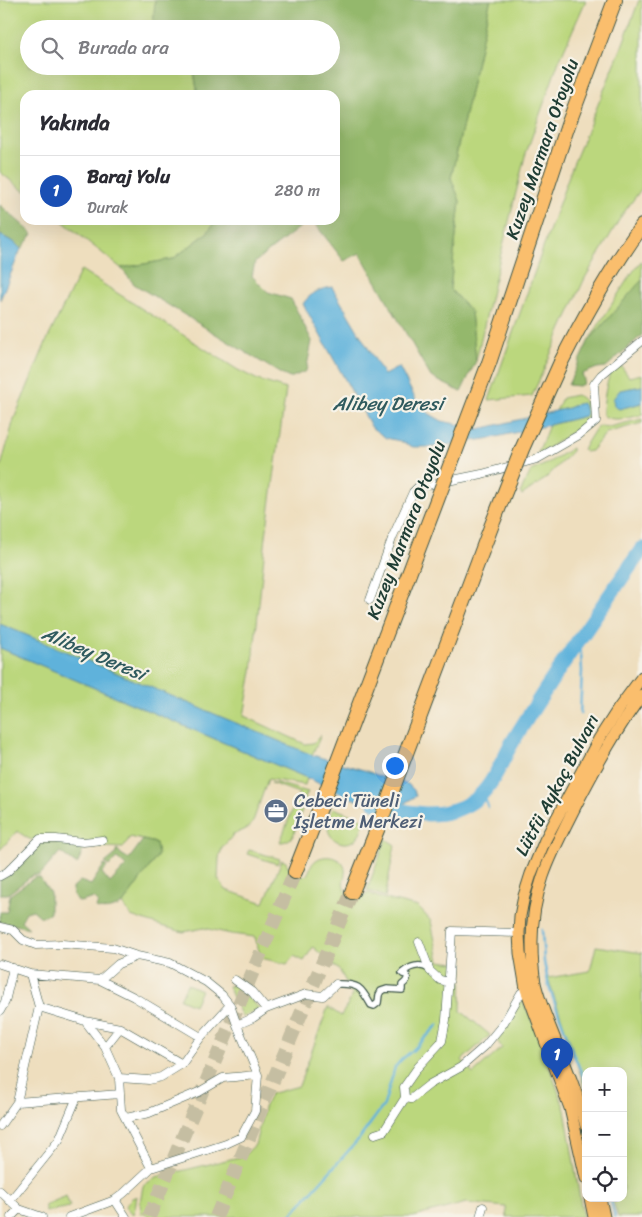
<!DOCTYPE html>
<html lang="tr">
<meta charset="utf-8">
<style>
body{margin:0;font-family:Sriracha,sans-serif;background:#f7f7f7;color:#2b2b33}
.controls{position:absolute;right:15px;bottom:15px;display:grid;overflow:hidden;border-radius:10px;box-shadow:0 5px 20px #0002}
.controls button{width:45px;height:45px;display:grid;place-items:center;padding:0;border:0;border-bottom:1px solid #e1e1e2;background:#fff;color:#2b2b33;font:25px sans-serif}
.you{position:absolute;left:394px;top:765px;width:18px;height:18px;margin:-12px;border:4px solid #fff;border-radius:50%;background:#1a73e8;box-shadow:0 0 0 8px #1a73e833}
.badge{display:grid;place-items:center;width:32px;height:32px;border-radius:50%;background:#b5179e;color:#fff;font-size:16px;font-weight:700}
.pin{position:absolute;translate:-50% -41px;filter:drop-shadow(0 1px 2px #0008)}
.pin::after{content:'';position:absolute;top:26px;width:18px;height:15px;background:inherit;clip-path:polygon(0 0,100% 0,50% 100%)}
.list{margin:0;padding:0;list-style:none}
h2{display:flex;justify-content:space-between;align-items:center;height:65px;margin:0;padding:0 20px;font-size:21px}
h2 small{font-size:16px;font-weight:400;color:#7c7c81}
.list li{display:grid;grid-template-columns:32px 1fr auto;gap:15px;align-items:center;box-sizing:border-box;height:70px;padding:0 20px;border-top:1px solid #e1e1e2}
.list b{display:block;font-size:19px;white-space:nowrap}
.list p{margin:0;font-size:16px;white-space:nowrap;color:#7c7c81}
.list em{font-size:16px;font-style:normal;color:#7c7c81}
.icon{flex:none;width:28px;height:28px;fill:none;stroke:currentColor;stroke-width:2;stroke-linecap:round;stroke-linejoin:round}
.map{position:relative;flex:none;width:642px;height:1217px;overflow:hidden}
.search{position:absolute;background:#fff;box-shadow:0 5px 20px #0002;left:20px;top:20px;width:320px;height:55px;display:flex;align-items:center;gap:12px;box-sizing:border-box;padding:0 18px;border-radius:28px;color:#7c7c81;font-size:19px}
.panel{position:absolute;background:#fff;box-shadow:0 5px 20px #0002;left:20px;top:90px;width:320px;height:135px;border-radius:15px}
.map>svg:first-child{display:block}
.green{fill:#bbd77d;stroke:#6d8a58}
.forest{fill:#94b86c;stroke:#5a7a50}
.water{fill:#5fb2db;stroke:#3f7888}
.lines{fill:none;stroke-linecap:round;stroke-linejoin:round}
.stream{stroke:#5fb2db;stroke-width:2.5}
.river{stroke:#5fb2db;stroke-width:15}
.motorway-tunnel{stroke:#c5bea2;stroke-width:14;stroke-dasharray:14 7;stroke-linecap:butt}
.pedestrian-casing{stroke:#3e5549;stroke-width:8}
.minor-casing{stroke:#3e5549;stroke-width:9}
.primary-casing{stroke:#3e5549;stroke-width:13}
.motorway-casing{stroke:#3e5549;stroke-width:16}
.pedestrian{stroke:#fff;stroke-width:5.5}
.minor{stroke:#fff;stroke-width:8}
.primary{stroke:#fabe6d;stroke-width:11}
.motorway{stroke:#fabe6d;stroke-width:14}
.motorway-bridge-casing{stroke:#3e5549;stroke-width:16;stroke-linecap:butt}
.motorway-bridge{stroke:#fabe6d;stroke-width:14}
.labels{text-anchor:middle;stroke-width:4.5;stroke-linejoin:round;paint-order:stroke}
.street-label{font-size:18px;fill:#1f3d34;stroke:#f7f3e8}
.service-label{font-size:18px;fill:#4e5e75;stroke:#f7f3e8;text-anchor:start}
.water-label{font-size:19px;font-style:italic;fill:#2f5a5e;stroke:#f7f3e8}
</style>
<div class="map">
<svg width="642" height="1217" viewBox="0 0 642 1217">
<rect width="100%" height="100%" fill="#f7f3e8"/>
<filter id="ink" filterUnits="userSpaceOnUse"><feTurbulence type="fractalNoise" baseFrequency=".02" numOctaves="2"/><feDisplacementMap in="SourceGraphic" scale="10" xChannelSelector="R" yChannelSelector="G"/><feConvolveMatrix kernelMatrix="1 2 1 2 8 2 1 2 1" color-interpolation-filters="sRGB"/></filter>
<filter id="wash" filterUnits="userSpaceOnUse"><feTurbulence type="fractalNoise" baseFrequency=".0096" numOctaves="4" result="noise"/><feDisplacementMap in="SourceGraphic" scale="20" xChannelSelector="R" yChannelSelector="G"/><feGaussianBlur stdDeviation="1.12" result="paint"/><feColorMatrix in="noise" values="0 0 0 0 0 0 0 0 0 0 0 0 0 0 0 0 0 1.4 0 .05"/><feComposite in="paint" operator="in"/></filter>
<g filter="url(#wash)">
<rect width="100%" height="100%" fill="#eedebe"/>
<path class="green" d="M0,0H155L153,29H29V66H193L198,95H25V192L0,172Z
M491,0H586L559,61L525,156L493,286L476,361L471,312L450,289L460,201L451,178L490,2Z
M639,0H642V188L622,215L585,278L563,326L532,396L489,400L572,167L621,49Z
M61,220H216L207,233L173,259L121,268Z
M642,260V282L636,287L588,342L629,277Z
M81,270L238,370L258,380L286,389L266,536L252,671L244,716L305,744L313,743L321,735L312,755L0,624V470L14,419L47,340Z
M619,363L629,377L642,374V386L620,390L619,409L642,403V415C630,417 613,423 603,415C602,408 607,378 611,372C613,369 617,366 619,363Z
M576,395C582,397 584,401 587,406C588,409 591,413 589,417C586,425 550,446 541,453H538L549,425L585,416L577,404L568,408L556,411L562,398Z
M642,419V423L606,433L591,451L585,452L583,449L596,428L600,426L609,427Z
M572,448V451L545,479L522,495L520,493L531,471L546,464Z
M0,648L307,778L305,785L268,779L252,824L246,829L233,835L222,848L219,858L218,879L226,890L264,903L282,860L286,862C291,873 295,879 307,875C310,870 311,864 315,861C323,854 337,856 343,864C351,877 333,883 354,899C361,900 364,899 367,892L378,897L418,907L431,921L439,961L462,964L461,1011L490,1035L462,1060L473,1074L502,1048L495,1037L510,1021L519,999L521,998L534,1025L565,1110L583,1217H507L506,1207L466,1203L413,1217H153L141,1213L140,1202L143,1186L156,1177L243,1156L255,1145L264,1108L270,1094L299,1086L328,1007L341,1016L353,995L340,971L313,947L304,961L294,956L287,964L261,958L255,937L231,934L204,928L183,932L161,926L131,916L123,904L158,855L156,843L130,837L123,848L68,845L29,839L17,831L0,850Z
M271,783H277L308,792L305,797L306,798L293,836C289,840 286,842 280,842L299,793Z
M333,808L365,820C362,826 361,834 356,839C346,848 329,841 328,828C328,821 331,814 333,808Z
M386,839L395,845L385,897L367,890Z
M249,850L280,859L278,864L247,854Z
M596,946L642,953V1217H618L612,1198H623V1071H586V1091L548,978L590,971Z
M187,984L201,990L194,1005L180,999Z
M235,985L260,1009L242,1017L228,986Z
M66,1196L70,1207L45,1212V1205Z
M137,1196L135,1208L133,1214L129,1211L125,1206L132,1198Z"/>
<path class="forest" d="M155,0H491L490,2L451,178L460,201L450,289L471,312L476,361L461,392L431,377L360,253L344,261L312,220H335V95H198L193,66H331V29H153Z
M0,205L33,234L21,249L14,242L0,235Z
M216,220H309L255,262L252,276L268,292L291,299L312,341L306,371L290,378L281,374L134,284L121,268L173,259L207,233Z
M642,280V335L606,367L597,368L582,374L584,379L583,384L578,386L568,385L588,342L639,283Z
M143,840L156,843L158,855L123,904C115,908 105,912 96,908L98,902L94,898L80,902C75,899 72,894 72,888L80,881L91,885L104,865L107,867L102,873L110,883L126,866L117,858L109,866L105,863L115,855L117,849L121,854L129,859Z
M45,842L84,846L78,863L76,864L60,852L40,875H33L8,894H0V879L12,873L39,845Z
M35,877L40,878L50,893V913L41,917L33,910L26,912L21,921L29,928L0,922V912H7L10,895Z"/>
<path class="water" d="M0,235L14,242L21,249L0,300Z
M332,287L384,375L399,367L416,400L428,413L442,421L480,429L568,408L577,404L582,403L586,411L585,416L549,425L492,438L434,447H413L400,441L386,438L372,428L303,304C309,294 321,288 332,287Z
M642,386V403L619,409L614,406L613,399L620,390Z
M0,624L312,755L367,771L384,778L408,784L414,790L416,796L402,805L374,806L351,798L307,778L0,648Z"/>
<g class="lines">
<path class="stream" d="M580,638L582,671L580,714
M483,793L488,807
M542,930L544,962L549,987L573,1053L586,1083
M610,1198L615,1217
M289,1217L359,1139L384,1105L395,1067L402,1059L412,1051L438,1025"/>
<path class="river" d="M375,802C406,815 444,821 473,801C491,789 499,767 509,748C517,734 526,720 535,706C569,652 606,601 642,549"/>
</g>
</g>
<g filter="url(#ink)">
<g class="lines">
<path class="motorway-tunnel" d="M149,1217L295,872
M216,1217L352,892"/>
<defs>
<path id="pedestrian" d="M336,984C358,983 361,987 371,1005L374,1006L378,1003L379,995L381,991L387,989L402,990V985C406,982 408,980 407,975L403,974L402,973C410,966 420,963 429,969"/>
<path id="minor" d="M370,600L393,536L413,492L418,487L482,474L537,459L579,435L596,421L594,384L601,375L642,341
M0,876L7,872L40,839H56L83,842L102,840
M0,927L13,930L23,940L36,945L62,944L113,948L137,956
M519,933L452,931L446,1020L442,1041L418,1067L404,1087L405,1098L411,1099L430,1084L461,1067L485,1046L503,1024L521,993L526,989
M419,942L430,971L440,980L449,982
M0,964L30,974L100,980L118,964L137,956L170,963L206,982L222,995L230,1005L237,1025L258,1075L255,1111L241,1137L226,1144L151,1168L124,1193L115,1200
M100,980L134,997L201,1037
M235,980L252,992L266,1009
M0,1011L5,1002L13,968
M85,1021L120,1028
M237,1025L253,1018L266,1009L306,994L323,996L336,984
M105,1047L120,1028L182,1064
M119,1078L149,1080L161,1077L182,1064L201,1037L230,1005
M120,1094L121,1110L151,1168
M17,1102L120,1094L119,1078L105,1047L85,1021L39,1007
M126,1118L149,1113L199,1092L223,1078L258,1075
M0,1126L17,1102L39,1007L30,974
M375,1134L384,1131L405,1098
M0,1191L19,1209
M10,1201L59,1140L77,1097
M11,1217L19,1209L42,1217
M69,1217L115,1200L126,1217
M480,1217L483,1207"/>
<path id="primary" d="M586,1126C578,1095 566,1066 554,1037C547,1019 539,1001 535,983C533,971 532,958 532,945C531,887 554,849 579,799C598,763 617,728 642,695
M586,1178L570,1108L526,989L520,953L519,933L520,916L524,896L531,874L545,840L599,739L619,708L642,677
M590,1198L594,1217
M600,1198L604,1217"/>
<path id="motorway" d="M561,362C585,315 611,268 642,226
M489,363L568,125L615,0
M295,872L322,803
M352,892L379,825"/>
</defs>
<use href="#pedestrian" class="pedestrian-casing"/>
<use href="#minor" class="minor-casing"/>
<use href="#primary" class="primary-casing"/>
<use href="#motorway" class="motorway-casing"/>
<use href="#pedestrian" class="pedestrian"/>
<use href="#minor" class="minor"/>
<use href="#primary" class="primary"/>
<use href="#motorway" class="motorway"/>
<defs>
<path id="motorway-bridge" d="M322,803L489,363
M379,825L491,527L522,449L561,362"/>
</defs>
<use href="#motorway-bridge" class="motorway-bridge-casing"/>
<use href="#motorway-bridge" class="motorway-bridge"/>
</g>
</g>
<defs>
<symbol id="office-disc" viewBox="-11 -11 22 22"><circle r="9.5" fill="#5c6f8a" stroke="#f7f3e8"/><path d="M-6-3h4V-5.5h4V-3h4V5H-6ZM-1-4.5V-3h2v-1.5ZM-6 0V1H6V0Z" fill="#fff"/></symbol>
</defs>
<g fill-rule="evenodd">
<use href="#office-disc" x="262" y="797" width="28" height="28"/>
</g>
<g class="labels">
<g class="street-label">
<text transform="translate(542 149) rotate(-71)" y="6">Kuzey Marmara Otoyolu</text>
<text transform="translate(406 530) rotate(-69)" y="6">Kuzey Marmara Otoyolu</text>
<text transform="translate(557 785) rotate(-62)" y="6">Lütfü Aykaç Bulvarı</text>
</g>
<g class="service-label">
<text x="294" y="807">Cebeci Tüneli<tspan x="294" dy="21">İşletme Merkezi</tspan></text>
</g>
<g class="water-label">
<text x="388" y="410">Alibey Deresi</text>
<text transform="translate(94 653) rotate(23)" y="7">Alibey Deresi</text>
</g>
</g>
</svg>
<div class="controls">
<button>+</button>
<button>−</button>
<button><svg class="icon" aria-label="locate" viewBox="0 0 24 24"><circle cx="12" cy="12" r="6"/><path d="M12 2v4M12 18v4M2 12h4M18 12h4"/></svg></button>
</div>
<div class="you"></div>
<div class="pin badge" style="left:557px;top:1079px;background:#1a4fb4">1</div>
<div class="search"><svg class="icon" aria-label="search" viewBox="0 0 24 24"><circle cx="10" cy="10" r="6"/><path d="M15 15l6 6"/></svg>Burada ara</div>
<section class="panel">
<h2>Yakında<small></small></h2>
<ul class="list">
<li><span class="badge" style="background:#1a4fb4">1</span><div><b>Baraj Yolu</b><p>Durak</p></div><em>280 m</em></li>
</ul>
</section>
</div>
